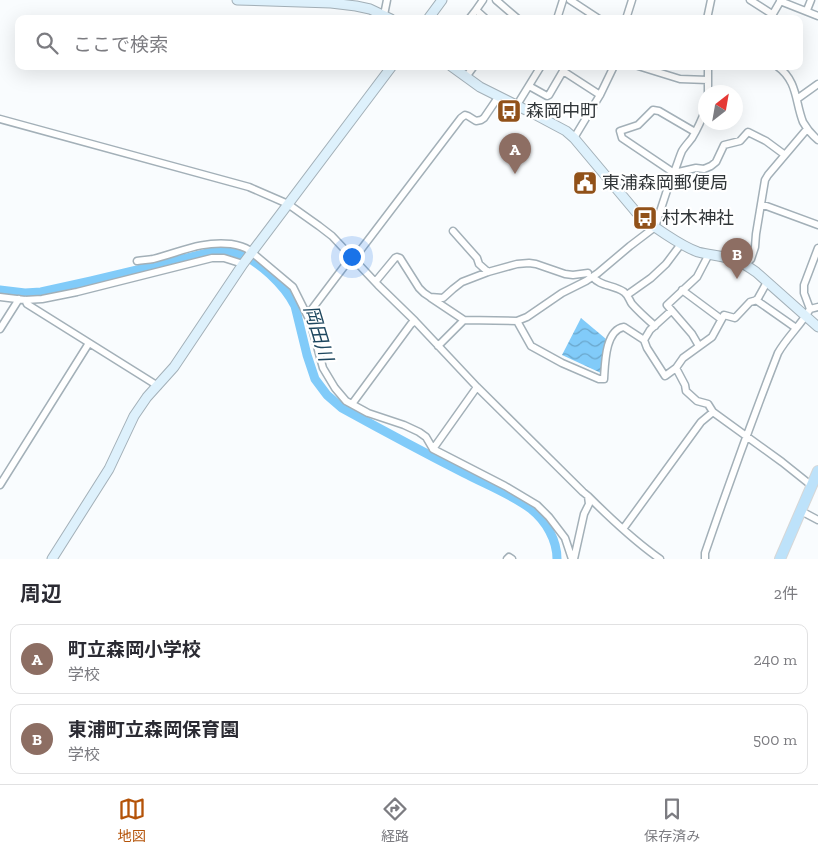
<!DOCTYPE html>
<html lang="ja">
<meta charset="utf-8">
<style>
body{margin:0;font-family:"Zilla Slab","Noto Sans JP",serif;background:#f7f7f7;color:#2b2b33}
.compass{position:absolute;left:698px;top:85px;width:45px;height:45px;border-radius:50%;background:#fff;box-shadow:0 5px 20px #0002;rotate:31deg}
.you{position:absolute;left:351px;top:256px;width:18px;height:18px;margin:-12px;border:4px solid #fff;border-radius:50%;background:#1a73e8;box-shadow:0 0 0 8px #1a73e833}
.badge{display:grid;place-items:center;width:32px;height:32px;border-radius:50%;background:#b45309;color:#fff;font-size:16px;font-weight:700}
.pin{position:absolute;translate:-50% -41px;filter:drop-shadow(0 1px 2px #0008)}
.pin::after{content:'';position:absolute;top:26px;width:18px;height:15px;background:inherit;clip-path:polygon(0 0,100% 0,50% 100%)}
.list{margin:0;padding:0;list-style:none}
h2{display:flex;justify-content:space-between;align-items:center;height:65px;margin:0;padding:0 20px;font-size:21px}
h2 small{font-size:16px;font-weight:400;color:#7c7c81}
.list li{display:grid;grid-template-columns:32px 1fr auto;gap:15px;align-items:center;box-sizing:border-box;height:70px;margin:0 10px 10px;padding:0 10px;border:1px solid #e1e1e2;border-radius:10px}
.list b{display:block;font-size:19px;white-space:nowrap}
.list p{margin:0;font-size:16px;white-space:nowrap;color:#7c7c81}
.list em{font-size:16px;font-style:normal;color:#7c7c81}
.icon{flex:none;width:28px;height:28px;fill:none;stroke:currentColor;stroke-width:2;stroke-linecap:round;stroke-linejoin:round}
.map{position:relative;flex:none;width:818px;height:559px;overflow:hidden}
.search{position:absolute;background:#fff;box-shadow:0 5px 20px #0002;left:15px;right:15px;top:15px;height:55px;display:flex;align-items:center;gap:12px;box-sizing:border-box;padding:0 18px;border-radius:10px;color:#7c7c81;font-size:19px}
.sheet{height:225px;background:#fff}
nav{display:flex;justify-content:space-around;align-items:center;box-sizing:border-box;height:70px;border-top:1px solid #e1e1e2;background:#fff;font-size:14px;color:#7c7c81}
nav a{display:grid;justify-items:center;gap:2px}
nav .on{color:#b45309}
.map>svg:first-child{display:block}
.water{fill:url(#water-waves)}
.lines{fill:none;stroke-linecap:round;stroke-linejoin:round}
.river{stroke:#81cbf9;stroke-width:9}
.street-casing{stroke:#a3b0b8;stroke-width:9}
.secondary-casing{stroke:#a3b0b8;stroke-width:11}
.primary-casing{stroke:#d6d7d7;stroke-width:12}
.street{stroke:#fff;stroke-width:6}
.secondary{stroke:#def1fc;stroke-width:9}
.primary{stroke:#bde2fa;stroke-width:10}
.labels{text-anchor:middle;stroke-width:4.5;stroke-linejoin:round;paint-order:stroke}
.poi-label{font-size:18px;fill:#313639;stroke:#fff;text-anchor:start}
.water-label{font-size:19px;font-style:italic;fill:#1e475f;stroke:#fff}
</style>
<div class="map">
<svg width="818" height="559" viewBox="0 0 818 559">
<defs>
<pattern id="water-waves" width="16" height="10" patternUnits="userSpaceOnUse" patternTransform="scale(1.25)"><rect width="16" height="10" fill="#81cbf9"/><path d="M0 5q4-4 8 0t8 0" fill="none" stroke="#6aa6cb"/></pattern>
</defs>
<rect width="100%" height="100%" fill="#f9fcfe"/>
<path class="water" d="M581,318L606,339L601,373L562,355Z"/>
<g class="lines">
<path class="river" d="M0,290L25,293L41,292L91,281L212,252C220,251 228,250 236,253C258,259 285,286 295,306L307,355L315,379L327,395L342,408C382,430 423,452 464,473C485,484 513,495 531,509C546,521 557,540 557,559"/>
<defs>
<path id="street" d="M483,0L476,10L486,19
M496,0L518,19
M570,0L599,19
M750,0L772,14
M780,1L818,16
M807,10L811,0
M384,15L387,0
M469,19L476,10
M557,19L563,0
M626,19L632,0
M707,19L711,0
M770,19L781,0
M638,66L680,79L708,80
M777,66C798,81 795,102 803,122C807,129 812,135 818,140
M466,77L474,66
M529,86L547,96L549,95L563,71L600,95
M708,92V66
M797,99L818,84
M517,105L541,66
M0,119L249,187L288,204L319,226L332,236L378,285L415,321L477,387L583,492L588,496C611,519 633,540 660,559
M695,132L659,111L653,110L638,125L620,131L622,138L674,173L696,168L704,169L711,166L716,162L724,145L740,141L748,132L766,141L785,155
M574,138L600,95L614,66
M761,204L818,225
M453,231L477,258L479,264L488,272
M137,261C143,260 148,260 153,259C181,252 200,241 231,244C237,245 243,246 249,250L293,287L310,321L323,368L335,388L346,401L368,413L404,425L419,432L426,437L433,449L505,486L537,505L549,517L565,538L572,559
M745,265L751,259L755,247L756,234L765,180L768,175L807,129
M593,277C599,286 614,285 624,292C629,296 629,300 632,304C639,312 647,319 655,326
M376,281L395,258L397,257L400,258L419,288L424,293L430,297L443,298L453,289L462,282L488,272L517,264L529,263L536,264L565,274L573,275L588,273
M682,290L721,319
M627,295L651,278L666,264L681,244
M0,297L25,300L42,299L77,292L212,258H224L243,264
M431,298L464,320
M25,300L27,304L158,386
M756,300L796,328
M810,309L804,293V285L818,248
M307,314L309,313L349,260L356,256L461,118L465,115L468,116L476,121L481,120L484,118L499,96
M517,321L531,346L562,363L599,379H604C605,364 605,330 624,327L644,340L647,348L665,376L676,368L683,358L712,337L724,315L735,318L750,302L757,300L767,282
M0,329L19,299
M644,340L650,330L671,311
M438,346L464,320L517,321L527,317L562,293L586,281L598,273L630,246L655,227L671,178C676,170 678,160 682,151C685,146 689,142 692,138C698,128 702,119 706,108
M699,346L692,334L667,305L697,277L709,254
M676,368L685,385L686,391L697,401L708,404L713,412L782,462L812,486
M352,404L411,324L415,321
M433,449L477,387
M0,485L89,343
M801,511L818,520
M623,529L701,422L713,412
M507,559L509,557L512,559
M574,559L584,514L589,504L588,496
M705,559V553C728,486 752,420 778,353C787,337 801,325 810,309L818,307"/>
<path id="secondary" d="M237,0L331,3L356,6L370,9L391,19
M428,19L442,0
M451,66L480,87L536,115L566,131L574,138L636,212C649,224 681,246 698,252C710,255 723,256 735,260C743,263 749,267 756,272L818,327
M52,559L109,469L134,416L147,397L174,367L243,264L392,66"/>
<path id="primary" d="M780,559L818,471"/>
</defs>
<use href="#street" class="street-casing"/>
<use href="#secondary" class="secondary-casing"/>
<use href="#primary" class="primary-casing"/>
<use href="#street" class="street"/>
<use href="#secondary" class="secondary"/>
<use href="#primary" class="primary"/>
</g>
<defs>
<symbol id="bus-square" viewBox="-11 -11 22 22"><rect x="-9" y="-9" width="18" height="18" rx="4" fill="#915119" stroke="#fff"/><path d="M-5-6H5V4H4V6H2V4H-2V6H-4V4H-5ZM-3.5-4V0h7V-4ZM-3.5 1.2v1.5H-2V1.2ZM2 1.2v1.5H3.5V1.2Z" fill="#fff"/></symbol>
<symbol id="civic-square" viewBox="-11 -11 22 22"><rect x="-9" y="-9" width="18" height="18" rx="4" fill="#915119" stroke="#fff"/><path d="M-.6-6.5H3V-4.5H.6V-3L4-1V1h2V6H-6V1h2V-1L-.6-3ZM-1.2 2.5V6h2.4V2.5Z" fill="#fff"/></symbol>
</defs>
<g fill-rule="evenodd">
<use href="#bus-square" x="495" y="97" width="28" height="28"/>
<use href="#civic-square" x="571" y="169" width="28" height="28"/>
<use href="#bus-square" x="631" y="204" width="28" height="28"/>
</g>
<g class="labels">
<g class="poi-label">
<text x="526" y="117">森岡中町</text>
<text x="602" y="189">東浦森岡郵便局</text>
<text x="662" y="224">村木神社</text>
</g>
<g class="water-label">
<text transform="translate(319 333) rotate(73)" y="7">岡田川</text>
</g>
</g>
</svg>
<svg class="compass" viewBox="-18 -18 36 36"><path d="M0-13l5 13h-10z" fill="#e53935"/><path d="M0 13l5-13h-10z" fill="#7c7c81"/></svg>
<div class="you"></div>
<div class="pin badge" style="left:515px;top:174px;background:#8d6e63">A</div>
<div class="pin badge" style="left:737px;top:279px;background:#8d6e63">B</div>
<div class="search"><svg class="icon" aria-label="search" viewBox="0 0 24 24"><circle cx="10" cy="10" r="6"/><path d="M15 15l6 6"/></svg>ここで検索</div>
</div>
<section class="sheet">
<h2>周辺<small>2件</small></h2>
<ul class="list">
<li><span class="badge" style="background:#8d6e63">A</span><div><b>町立森岡小学校</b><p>学校</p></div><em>240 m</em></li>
<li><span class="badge" style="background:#8d6e63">B</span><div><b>東浦町立森岡保育園</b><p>学校</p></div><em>500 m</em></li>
</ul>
</section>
<nav>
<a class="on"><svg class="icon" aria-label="map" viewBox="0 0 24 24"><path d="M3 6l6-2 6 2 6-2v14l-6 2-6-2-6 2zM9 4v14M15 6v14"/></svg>地図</a>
<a><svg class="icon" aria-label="directions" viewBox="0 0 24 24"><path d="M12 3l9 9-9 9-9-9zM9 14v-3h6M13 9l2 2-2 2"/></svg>経路</a>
<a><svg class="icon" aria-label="saved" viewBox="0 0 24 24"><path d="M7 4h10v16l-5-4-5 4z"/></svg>保存済み</a>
</nav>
